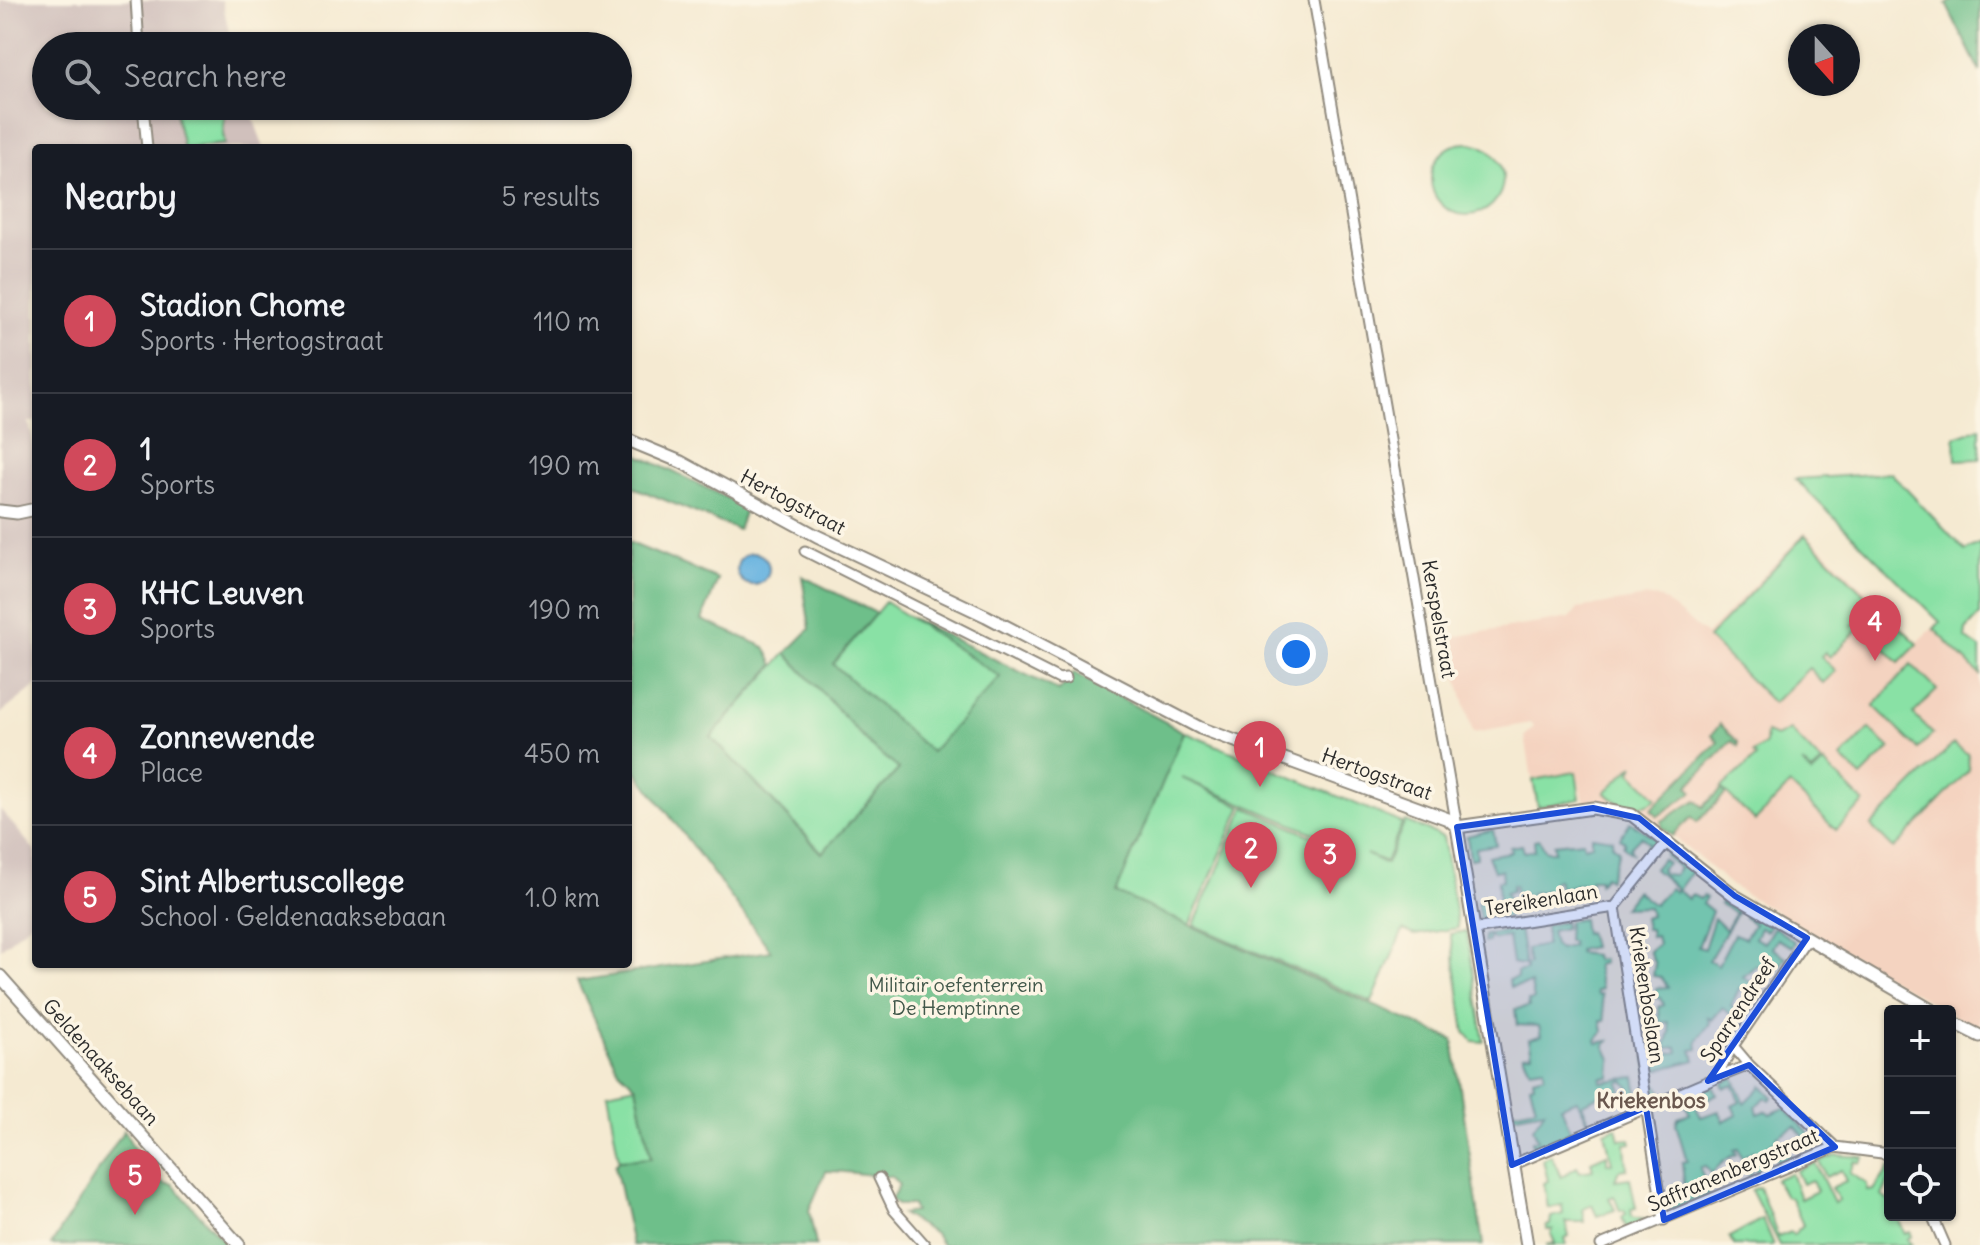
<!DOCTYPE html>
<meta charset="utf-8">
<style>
body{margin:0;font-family:Delius,sans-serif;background:#20242c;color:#f1f3f6}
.controls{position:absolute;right:24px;bottom:24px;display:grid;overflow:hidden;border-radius:8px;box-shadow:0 2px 6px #0004}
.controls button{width:72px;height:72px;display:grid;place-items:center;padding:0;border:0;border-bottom:2px solid #363941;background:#171b24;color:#f1f3f6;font:40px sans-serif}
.compass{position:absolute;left:1788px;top:24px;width:72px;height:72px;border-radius:50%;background:#171b24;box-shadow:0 2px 6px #0004;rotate:159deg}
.you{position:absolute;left:1296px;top:654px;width:28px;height:28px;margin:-20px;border:6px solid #fff;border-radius:50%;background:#1a73e8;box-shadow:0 0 0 12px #1a73e833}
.badge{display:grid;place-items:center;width:52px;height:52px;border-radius:50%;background:#d1495b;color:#fff;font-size:26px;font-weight:700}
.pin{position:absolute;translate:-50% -66px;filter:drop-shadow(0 2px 4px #0008)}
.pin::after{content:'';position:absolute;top:42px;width:28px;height:24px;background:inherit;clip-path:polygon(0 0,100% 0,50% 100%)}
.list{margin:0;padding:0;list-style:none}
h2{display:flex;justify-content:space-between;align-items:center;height:104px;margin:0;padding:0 32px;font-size:34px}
h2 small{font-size:26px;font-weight:400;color:#9ea1a6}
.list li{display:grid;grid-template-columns:52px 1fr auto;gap:24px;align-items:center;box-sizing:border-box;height:144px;padding:0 32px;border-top:2px solid #363941}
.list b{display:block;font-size:30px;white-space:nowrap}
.list p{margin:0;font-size:26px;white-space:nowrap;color:#9ea1a6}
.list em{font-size:26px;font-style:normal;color:#9ea1a6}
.icon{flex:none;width:44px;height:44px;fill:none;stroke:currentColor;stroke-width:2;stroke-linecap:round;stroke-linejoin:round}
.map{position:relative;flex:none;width:1980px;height:1245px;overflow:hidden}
.search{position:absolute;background:#171b24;box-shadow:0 2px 6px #0004;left:32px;top:32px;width:600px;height:88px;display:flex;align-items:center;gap:20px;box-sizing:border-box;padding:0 28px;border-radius:44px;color:#9ea1a6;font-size:30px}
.panel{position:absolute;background:#171b24;box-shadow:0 2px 6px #0004;left:32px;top:144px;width:600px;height:824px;border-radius:8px}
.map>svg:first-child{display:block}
.built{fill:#f4d3c0}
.industrial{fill:#d0c0bc}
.green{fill:#89e1a5;stroke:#5a8668;stroke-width:2}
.forest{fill:#6ebf8a;stroke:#4c755a;stroke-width:2}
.water{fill:#67b3e0;stroke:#496f86;stroke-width:2}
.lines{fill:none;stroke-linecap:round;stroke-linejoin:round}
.minor-casing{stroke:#908a7e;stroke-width:13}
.tertiary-casing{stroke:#908a7e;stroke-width:15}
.minor{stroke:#fff;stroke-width:9}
.tertiary{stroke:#fff;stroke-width:11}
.marked{fill:#1d4ed8;fill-opacity:0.2;stroke:#1d4ed8;stroke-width:6;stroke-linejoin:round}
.labels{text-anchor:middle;stroke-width:7;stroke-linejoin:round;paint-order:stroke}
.street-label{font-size:20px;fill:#2b2b2b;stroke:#fcf5e5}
.park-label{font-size:20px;fill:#42584a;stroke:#fcf5e5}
.neighbourhood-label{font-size:22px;font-weight:bold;fill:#69574e;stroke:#fcf5e5}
</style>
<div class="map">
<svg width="1980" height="1245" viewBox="0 0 1980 1245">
<rect width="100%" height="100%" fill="#fcf5e5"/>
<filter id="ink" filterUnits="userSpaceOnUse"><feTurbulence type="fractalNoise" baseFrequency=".0125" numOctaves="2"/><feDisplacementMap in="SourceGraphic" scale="16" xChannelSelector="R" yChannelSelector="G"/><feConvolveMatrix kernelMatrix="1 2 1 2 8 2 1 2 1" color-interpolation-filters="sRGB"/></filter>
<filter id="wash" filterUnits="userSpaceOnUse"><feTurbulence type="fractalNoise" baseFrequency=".006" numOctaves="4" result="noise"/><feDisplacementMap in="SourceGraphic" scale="32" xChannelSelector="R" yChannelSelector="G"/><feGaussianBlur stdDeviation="1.8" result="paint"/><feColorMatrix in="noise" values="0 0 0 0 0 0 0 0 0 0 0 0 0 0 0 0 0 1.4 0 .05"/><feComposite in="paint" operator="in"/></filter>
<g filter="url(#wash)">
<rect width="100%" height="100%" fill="#f5ead2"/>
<path class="built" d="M1805,532L1918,642L1939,622L1980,660V1031L1732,886L1643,810L1585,804L1577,772L1532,779L1525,736L1534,727L1531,723L1473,733L1446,638L1570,618L1578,609L1645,597L1661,598L1706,635Z"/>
<path class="industrial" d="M0,0H222L232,46H46V106H249L264,148H36V422H29L36,458V686L0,714Z
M0,809L36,852V918L0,949Z"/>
<path class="green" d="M174,106H226L223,134L225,144L183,148Z
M1431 179a36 36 0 1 1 72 0a36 36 0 1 1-72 0Z
M1980,428V459L1956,460L1955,437Z
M1891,473L1965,551L1980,543V615L1966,630L1965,638L1980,648V675L1934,629L1940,622L1795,479Z
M1805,535L1874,604L1851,627L1876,604L1918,644L1899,663L1862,626L1830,657L1825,652L1821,656L1836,671L1823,683L1809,668L1773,703L1708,638Z
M885,602L1001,677L931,753L833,664Z
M786,653L870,745L899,769L823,853L711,737Z
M1911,664L1937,690L1913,714L1933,734L1918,749L1874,706Z
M1869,729L1890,748L1861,777L1841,758Z
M1790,730L1822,763L1812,772L1802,763L1812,774L1824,763L1864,803L1836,830L1790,785L1755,821L1721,788L1756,757L1753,753L1765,744L1766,733L1776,737Z
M1184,732L1402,823L1386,862L1366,854L1386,864L1405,821L1443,837L1458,928L1415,935L1403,930L1372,1002L1194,925L1245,807L1314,837L1316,834L1182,778L1242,806L1189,926L1116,893Z
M1953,744L1968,754L1969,770L1894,849L1871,826Z
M1634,765L1631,772L1657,798C1642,812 1618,807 1605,792Z
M1576,772L1580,799L1538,807L1533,780Z
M1630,822L1656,839L1657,844L1649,854L1644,850L1649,843L1641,836L1630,847L1632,853L1623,846L1625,842L1620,838Z
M1493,830L1496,845L1476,848L1477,858L1470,859L1467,836Z
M1592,836L1613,839L1612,844L1619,851L1609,879L1605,876L1599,883V879H1590L1591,890H1586L1585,882L1560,889L1558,879L1554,880L1551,890L1530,893L1531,899H1527L1526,895H1516L1515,885H1512V891L1505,893L1510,902L1506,904L1508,917L1480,919L1477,902L1484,901L1485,910L1499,908L1498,881L1503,880L1502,870L1494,871L1488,856L1511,852L1510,847L1522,845L1524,852L1535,850L1534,840L1539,839L1546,851H1555L1554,844L1583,841L1584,846L1592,845Z
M1667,852L1693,870L1678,890L1688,899L1692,895L1700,899L1703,896L1706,898L1702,903L1712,911L1698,947L1704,949L1714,918L1726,930L1736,913L1720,904L1727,897L1740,908L1709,960L1718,965L1734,934L1745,938L1754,924L1744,917L1747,911L1770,925L1766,931L1760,928L1755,938L1764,943L1774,927L1795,942L1792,947L1777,939L1772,948L1786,957L1774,974L1756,965L1743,977L1763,991L1756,1001L1740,988L1731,1006L1746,1016L1742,1022L1722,1008L1712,1020L1707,1016L1710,1023L1697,1041L1698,1049L1692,1050L1695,1060L1654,1071L1657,1079L1654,1081L1663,1094L1654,1097L1645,1058L1678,1052L1677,1047L1665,1049L1670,1032L1668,1022L1660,1023L1659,1007L1664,1005L1661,998H1657L1656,988L1668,987L1661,977L1653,976L1655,964L1649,951L1658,944L1656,936L1651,937L1650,929H1646L1644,918L1650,916L1648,907L1623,908L1636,891L1654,905L1670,888L1675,892L1677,889L1654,869L1662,859L1667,863L1661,869L1663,874L1674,875L1679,868L1665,855Z
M1582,919L1584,933L1588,932L1592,947L1578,950V953L1594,955L1595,960L1602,959L1603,963L1596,965L1601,989L1596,991L1597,995L1601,994L1605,1021H1601L1603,1032L1596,1040L1597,1043L1609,1041L1605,1046L1611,1059L1610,1077L1601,1078V1082L1635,1077L1639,1101L1633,1106L1632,1091L1624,1081L1619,1083L1622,1090L1615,1092L1617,1097L1613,1099L1610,1091L1582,1103L1590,1124L1577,1100L1561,1106L1571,1132L1534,1149L1532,1141L1538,1140L1533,1128L1545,1110L1511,1116V1112L1536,1107L1530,1085L1534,1084L1533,1078L1544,1075V1067L1530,1069L1523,1055L1532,1054L1529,1039L1541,1036L1539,1026L1517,1025L1515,1009L1529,1007L1528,1001L1534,1000L1531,984L1510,987L1509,980L1517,978V972L1526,970V965L1529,964L1526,949L1546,945V925L1564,922L1565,928L1551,931L1554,945L1559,949L1572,946L1571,941H1567L1568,921Z
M1519,929L1525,965L1512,963L1508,937L1493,939L1489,935L1488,942L1484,943L1485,935Z
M1467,931L1468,940L1484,1042L1473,1041L1465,1032L1452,943L1450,934Z
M1734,1078L1745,1103L1762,1086L1773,1097L1770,1100L1766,1097L1756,1106L1758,1114L1766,1111L1770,1114L1785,1108L1820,1145L1810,1151L1804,1143L1807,1140L1795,1126L1776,1137L1792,1158L1778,1164L1775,1157L1782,1153L1775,1141L1764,1149L1771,1167L1757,1173L1753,1164L1760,1159L1756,1150L1745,1155L1753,1175L1749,1176L1738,1149L1734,1150L1736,1154C1723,1160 1719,1166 1711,1174L1705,1166L1700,1168L1709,1194L1671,1209L1667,1196L1705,1189L1702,1183L1688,1187L1684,1183L1682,1162L1687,1161L1676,1124L1678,1118L1690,1114L1683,1099L1713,1086L1717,1094L1695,1105L1701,1117L1719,1111L1724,1122L1737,1115L1732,1106L1740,1102L1734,1085L1724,1088L1722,1083Z
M636,1086L651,1159L619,1160L607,1092Z
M1617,1127L1620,1140L1630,1139L1631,1143L1625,1144L1627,1169L1619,1170L1615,1180L1630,1178L1636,1208L1631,1209L1632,1217L1645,1220L1626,1228L1622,1217L1626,1214L1624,1210L1620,1211L1614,1196L1609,1198L1615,1210L1597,1216L1592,1205L1583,1209L1585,1222H1565L1569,1236L1565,1238L1567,1245H1546L1555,1243L1551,1234L1553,1230H1547L1546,1226L1550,1225L1551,1217L1563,1214L1562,1205L1548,1208L1544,1183L1548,1181L1543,1159L1551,1155L1561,1177L1577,1167L1580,1172L1593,1170L1591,1161L1607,1154V1163H1612L1605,1132Z
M1836,1155L1864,1157L1860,1163L1855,1161L1850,1173L1867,1184V1191L1874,1190L1890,1167V1179L1882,1196L1890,1202V1215H1904L1898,1219L1905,1234L1910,1232L1912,1236L1907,1239L1912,1245H1779L1751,1190L1759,1187L1778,1237L1791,1232L1793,1235L1803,1225L1791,1198L1785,1196L1775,1179L1791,1173L1800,1199L1817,1191L1812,1180L1802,1184L1796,1171L1815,1163L1834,1203L1839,1200L1831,1188L1846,1181L1841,1170L1826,1177L1819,1161Z
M1762,1219L1773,1245H1734L1729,1237Z"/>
<path class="forest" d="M1953,0H1980V72L1946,4Z
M628,450L746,507L738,530L628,485Z
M628,542L718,579L702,620L765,647L774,665L711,737L822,853L899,769L870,745L786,653L810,629L802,576L876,613L833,664L931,752L1000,677L911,618L1059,691L1074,673L1184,732L1116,893L1453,1040L1483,1245H942L935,1234L902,1214L915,1212L912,1205H897L891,1199L899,1185L892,1177C869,1176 850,1171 826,1171L809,1210L816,1245H632L615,1166L619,1160L651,1158L636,1086L618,1069L577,981L771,951L628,760Z
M1720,724L1738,742V746L1732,741L1688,786L1693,792L1658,816L1651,809L1718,742L1712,735Z
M1722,789L1726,794L1697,822L1692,817L1672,836L1662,827V821L1696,800L1703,807Z
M124,1130L134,1149L163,1183L173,1185L227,1245H51Z"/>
<path class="water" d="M737 569a16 16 0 1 1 32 0a16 16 0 1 1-32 0Z"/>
</g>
<g filter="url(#ink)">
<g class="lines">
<defs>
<path id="minor" d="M136,0L139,46
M1314,0L1457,827
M143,106L147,148
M805,551L1059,679L1066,678
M1474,929L1615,907
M1733,1046L1749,1065
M1716,1078L1749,1065L1835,1147L1890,1154
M1512,1165L1716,1078L1733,1046L1807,938
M879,1178L894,1210L925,1245
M1932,1215L1945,1245
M1664,1220L1615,907L1668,841
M1601,1245L1835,1147"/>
<path id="tertiary" d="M628,440L681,462L817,536L986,616L1200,728L1448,819L1457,827L1593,808L1632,815L1735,896L1933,1011
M0,511L17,513L36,509
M1457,827L1527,1245
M0,976L239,1245
M1950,1021L1980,1036"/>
</defs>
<use href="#minor" class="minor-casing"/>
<use href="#tertiary" class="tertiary-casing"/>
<use href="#minor" class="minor"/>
<use href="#tertiary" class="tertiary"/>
</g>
</g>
<path class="marked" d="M1593,808L1639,818L1735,896L1807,938L1708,1081L1749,1065L1835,1147L1664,1220L1646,1107L1512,1165L1457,827Z"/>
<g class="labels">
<g class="street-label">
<text transform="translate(793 502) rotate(28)" y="7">Hertogstraat</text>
<text transform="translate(1439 619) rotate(80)" y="7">Kerspelstraat</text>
<text transform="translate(1377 774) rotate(20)" y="7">Hertogstraat</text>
<text transform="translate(1541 900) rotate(-9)" y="7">Tereikenlaan</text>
<text transform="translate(1647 995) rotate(81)" y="7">Kriekenboslaan</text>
<text transform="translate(1738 1010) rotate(-57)" y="7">Sparrendreef</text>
<text transform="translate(101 1062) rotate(48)" y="7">Geldenaaksebaan</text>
<text transform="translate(1733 1170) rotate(-23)" y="7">Saffranenbergstraat</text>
</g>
<g class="park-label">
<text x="956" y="992">Militair oefenterrein<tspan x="956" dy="23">De Hemptinne</tspan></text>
</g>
<g class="neighbourhood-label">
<text x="1651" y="1108">Kriekenbos</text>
</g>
</g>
</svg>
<div class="controls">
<button>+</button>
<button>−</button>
<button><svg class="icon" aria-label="locate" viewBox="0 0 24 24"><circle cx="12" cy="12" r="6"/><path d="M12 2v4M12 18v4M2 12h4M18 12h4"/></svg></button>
</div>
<svg class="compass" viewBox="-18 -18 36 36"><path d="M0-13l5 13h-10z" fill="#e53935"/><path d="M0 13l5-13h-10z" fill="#9ea1a6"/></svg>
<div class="you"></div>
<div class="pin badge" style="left:1260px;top:787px">1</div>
<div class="pin badge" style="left:1251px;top:888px">2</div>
<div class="pin badge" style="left:1330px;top:894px">3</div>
<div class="pin badge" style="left:1875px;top:661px">4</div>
<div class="pin badge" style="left:135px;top:1215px">5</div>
<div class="search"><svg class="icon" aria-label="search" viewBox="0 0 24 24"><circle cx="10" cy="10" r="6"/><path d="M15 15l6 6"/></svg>Search here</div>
<section class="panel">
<h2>Nearby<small>5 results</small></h2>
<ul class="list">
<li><span class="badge">1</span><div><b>Stadion Chome</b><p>Sports · Hertogstraat</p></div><em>110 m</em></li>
<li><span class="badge">2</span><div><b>1</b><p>Sports</p></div><em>190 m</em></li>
<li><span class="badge">3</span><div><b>KHC Leuven</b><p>Sports</p></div><em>190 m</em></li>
<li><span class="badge">4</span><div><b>Zonnewende</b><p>Place</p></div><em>450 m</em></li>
<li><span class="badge">5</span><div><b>Sint Albertuscollege</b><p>School · Geldenaaksebaan</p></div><em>1.0 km</em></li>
</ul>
</section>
</div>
